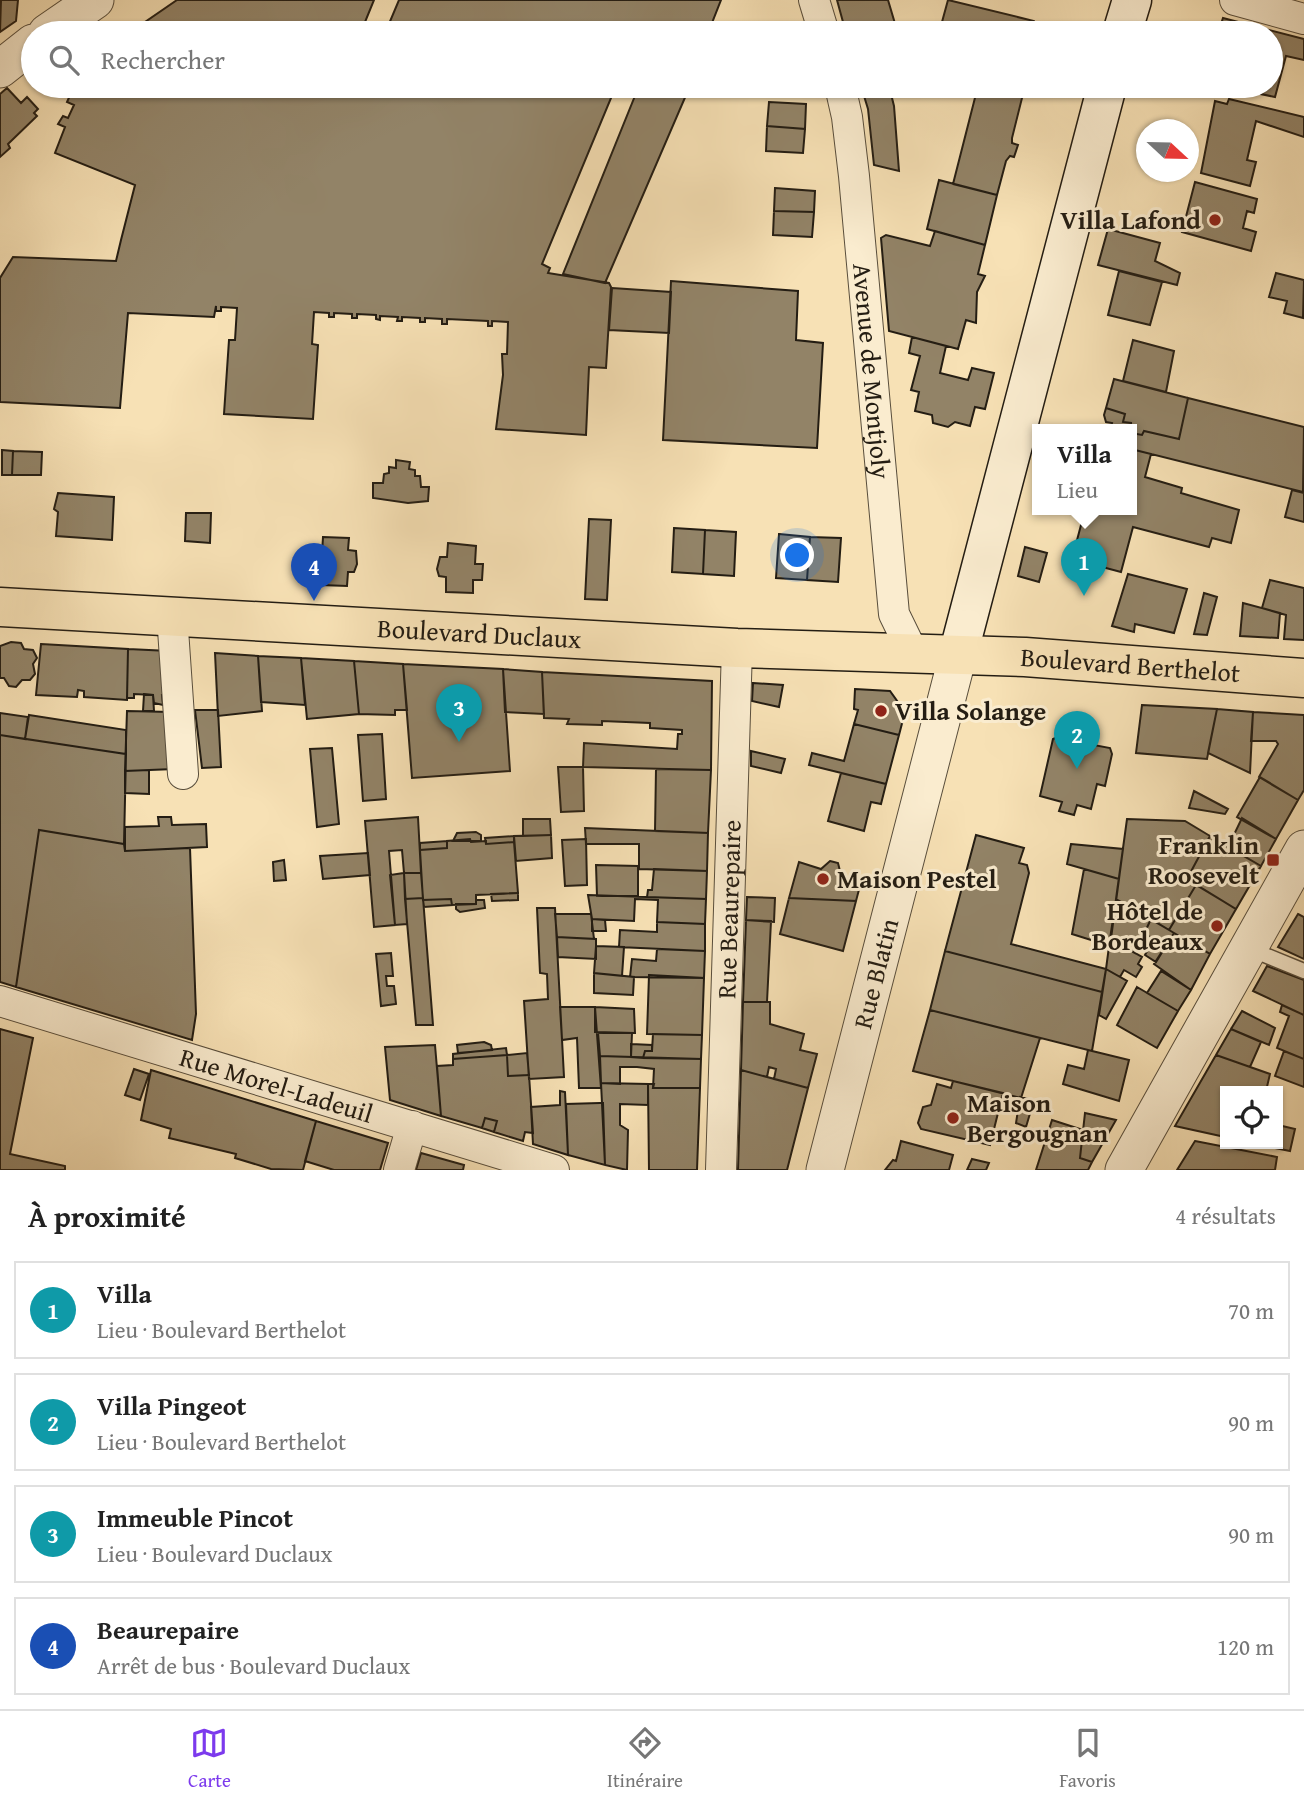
<!DOCTYPE html>
<html lang="fr">
<meta charset="utf-8">
<style>
body{margin:0;font-family:"Gentium Book Plus",serif;background:#f2f2f2;color:#222}
.controls{position:absolute;right:21px;bottom:21px;display:grid;overflow:hidden;border-radius:0px;box-shadow:0 2px 5px #0004}
.controls button{width:63px;height:63px;display:grid;place-items:center;padding:0;border:0;border-bottom:2px solid #e0e0e0;background:#fff;color:#222;font:35px sans-serif}
.compass{position:absolute;left:1136px;top:119px;width:63px;height:63px;border-radius:50%;background:#fff;box-shadow:0 2px 5px #0004;rotate:112deg}
.you{position:absolute;left:798px;top:556px;width:24px;height:24px;margin:-18px;border:5px solid #fff;border-radius:50%;background:#1a73e8;box-shadow:0 0 0 10px #1a73e833}
.badge{display:grid;place-items:center;width:46px;height:46px;border-radius:50%;background:#7c3aed;color:#fff;font-size:23px;font-weight:700}
.pin{position:absolute;translate:-50% -58px;filter:drop-shadow(0 2px 4px #0008)}
.pin::after{content:'';position:absolute;top:37px;width:24px;height:21px;background:inherit;clip-path:polygon(0 0,100% 0,50% 100%)}
.popup{position:absolute;left:1032px;top:424px;width:105px;height:91px;box-sizing:border-box;display:grid;place-content:center;border-radius:0px;background:#fff;filter:drop-shadow(0 2px 5px #0005);font-size:23px;white-space:nowrap;color:#767676}
.popup b{font-size:26px;color:#222}
.popup::after{content:'';position:absolute;left:50%;top:100%;margin-left:-14px;border:14px solid transparent;border-top-color:#fff}
.list{margin:0;padding:0;list-style:none}
h2{display:flex;justify-content:space-between;align-items:center;height:91px;margin:0;padding:0 28px;font-size:30px}
h2 small{font-size:23px;font-weight:400;color:#767676}
.list li{display:grid;grid-template-columns:46px 1fr auto;gap:21px;align-items:center;box-sizing:border-box;height:98px;margin:0 14px 14px;padding:0 14px;border:2px solid #e0e0e0;border-radius:0px}
.list b{display:block;font-size:26px;white-space:nowrap}
.list p{margin:0;font-size:23px;white-space:nowrap;color:#767676}
.list em{font-size:23px;font-style:normal;color:#767676}
.icon{flex:none;width:38px;height:38px;fill:none;stroke:currentColor;stroke-width:2;stroke-linecap:round;stroke-linejoin:round}
.map{position:relative;flex:none;width:1304px;height:1170px;overflow:hidden}
.search{position:absolute;background:#fff;box-shadow:0 2px 5px #0004;left:21px;right:21px;top:21px;height:77px;display:flex;align-items:center;gap:18px;box-sizing:border-box;padding:0 24px;border-radius:38px;color:#767676;font-size:26px}
.sheet{height:539px;background:#fff}
nav{display:flex;justify-content:space-around;align-items:center;box-sizing:border-box;height:98px;border-top:2px solid #e0e0e0;background:#fff;font-size:19px;color:#767676}
nav a{display:grid;justify-items:center;gap:4px}
nav .on{color:#7c3aed}
.map>svg:first-child{display:block}
.building{fill:#928367;stroke:#241d13;stroke-width:2}
.lines{fill:none;stroke-linecap:round;stroke-linejoin:round}
.service-casing{stroke:#594e3c;stroke-width:17}
.minor-casing{stroke:#594e3c;stroke-width:32}
.tertiary-casing{stroke:#594e3c;stroke-width:39}
.secondary-casing{stroke:#241d13;stroke-width:41}
.primary-casing{stroke:#241d13;stroke-width:41}
.service{stroke:#faeccf;stroke-width:14}
.minor{stroke:#faeccf;stroke-width:30}
.tertiary{stroke:#faeccf;stroke-width:37}
.secondary{stroke:#faeccf;stroke-width:38}
.primary{stroke:#f7e1b5;stroke-width:38}
.poi-dot{fill:#8f2418;stroke:#faeccf;stroke-width:2.5}
.labels{text-anchor:middle;stroke-width:6;stroke-linejoin:round;paint-order:stroke}
.poi-label{font-size:26px;font-weight:bold;fill:#241d13;stroke:#faeccf;text-anchor:end}
.street-label{font-size:26px;fill:#241d13;stroke:#faeccf}
</style>
<div class="map">
<svg width="1304" height="1170" viewBox="0 0 1304 1170">
<rect width="100%" height="100%" fill="#f7e1b5"/>
<filter id="stains"><feTurbulence type="fractalNoise" baseFrequency=".00286" numOctaves="4"/><feColorMatrix values="0 0 0 0 .2 0 0 0 0 .09 0 0 0 0 .02 0 0 0 .5 -.17"/></filter>
<radialGradient id="worn" r=".72"><stop offset=".6" stop-color="#630" stop-opacity="0"/><stop offset="1" stop-color="#630" stop-opacity=".3"/></radialGradient>
<path class="building" d="M1,0H18L16,21L0,32Z
M177,0H374L365,22L386,31L399,0H721L708,33H129Z
M837,0H888L896,27L889,30L890,33H846Z
M948,0L1034,21L1039,33H939Z
M1223,18L1304,39V60L1286,56L1275,97L1222,86H1271V33H1215L1214,25L1221,24Z
M82,86H616L542,264L550,268L548,273L609,283L611,287L606,368L589,367L586,435L496,429L503,375L502,354H507L508,322L492,321V326H488V321L447,319V324H442V319L425,318V322H420V318L402,317V321H397L398,317L380,316V320L376,319V315L357,314V318H352V314L334,313V317H329V313L314,312L312,344L318,345L313,419L224,414L229,340H235L237,308L221,307V311H216V306L214,317L128,313L120,408L0,402V278L13,257L116,261L121,240L135,185L55,153L65,127L58,124L63,116L68,118L74,105L67,102L71,93L77,96Z
M639,86H690L605,283L563,274Z
M861,86H889L894,106L899,171L874,165L868,109Z
M978,86H1025L1012,138V143L1018,145L1014,157L1010,156L1006,161L997,195L953,184Z
M7,88L21,103L27,97L38,109L34,113L37,116L8,144L10,148L0,157V94Z
M1229,99L1304,117V137L1256,121L1247,160L1256,162L1250,186L1201,173L1215,101L1227,104Z
M769,102L806,104L805,129L767,126Z
M767,126L805,129L803,153L766,151Z
M939,180L997,195L985,245L927,229Z
M1195,182L1257,199L1254,213L1247,211L1243,228L1256,232L1251,251L1182,232Z
M775,188L815,191L814,212L774,211Z
M774,211L814,212L812,237L773,235Z
M1108,229L1160,243L1155,261L1180,273L1177,285L1098,265Z
M935,231L985,245L978,274L985,276L977,292L976,323L966,320L958,349L889,331L881,238L886,235L930,246Z
M1119,271L1162,282L1150,325L1108,315Z
M1276,273L1304,280L1303,318L1284,313L1287,301L1269,297Z
M671,281L798,291L796,340L823,343L817,448L663,440Z
M612,288L671,292L669,333L609,330Z
M912,337L946,346L940,373L968,380L972,368L994,373L985,409L975,407L970,426L955,422L948,427L933,423L932,415L915,411L919,392L911,390L920,356L909,353Z
M1133,340L1174,351L1166,392L1123,381Z
M1114,379L1188,398L1179,439L1144,431L1142,435L1131,433V423L1123,422L1125,414L1106,408Z
M1188,398L1304,427L1303,492L1131,449V433L1142,435L1144,431L1179,439Z
M1106,408L1125,414L1123,422L1131,423L1130,430H1110L1112,423L1106,422L1104,415Z
M1131,449L1151,454L1145,477L1182,488L1181,493L1239,510L1231,543L1212,538L1209,547L1133,527L1121,572L1072,559L1085,510H1131Z
M2,450L13,451L12,475H2Z
M13,451L42,452L41,475H12Z
M396,460L410,462L409,469L415,470V476H420L421,487H429L428,501L408,503L373,498V483H383L384,474L389,473V467L396,468Z
M1292,490L1304,493V522L1285,517Z
M58,493L114,497L112,540L56,536L58,512L54,509Z
M186,513H211L210,543L185,541Z
M589,519L611,520L607,600L585,599Z
M674,528L705,530L703,574L672,572Z
M705,530L736,532L734,576L703,574Z
M779,534L810,537L807,580L776,578Z
M323,537L349,538L348,550L356,551L357,564L354,572H348L347,586L321,585L322,571H312L314,553L322,554Z
M810,537L841,538L838,582L807,580Z
M448,543L476,546L475,564H483L482,580H473V593L446,592V577L439,576L437,569L440,557H447Z
M1025,547L1047,553L1039,582L1018,576Z
M1128,574L1187,589L1174,633L1135,624L1134,632L1112,626Z
M1270,580L1304,588V640L1284,639L1286,615L1262,608Z
M1204,593L1217,597L1207,635L1194,634Z
M1243,603L1280,613L1278,638L1240,636Z
M11,642L21,643L24,649L33,650L37,658L33,664L35,674L30,680H22L16,687L9,686L4,678H0V646Z
M41,644L128,649L127,700L84,697V691L78,690L77,697L36,695Z
M128,649L169,651L171,695H162L163,705L154,703L153,695L134,694V698H127Z
M215,653L258,656L262,711L218,716Z
M258,656L301,658L305,705L261,702Z
M301,658L354,661L359,714L307,719Z
M354,661L403,664L407,710H395V715L359,714Z
M403,664L503,669L510,771L412,778Z
M503,669L542,672L544,714L505,712Z
M542,672L712,681L711,770L583,767L584,743L677,749L678,734H682V730L650,728V723L602,721V725L567,724L569,719L544,718Z
M753,683L783,685L779,707L752,701Z
M855,689L890,691L905,712L899,735L854,724L858,710L854,709Z
M144,694L153,695L154,711H143Z
M1142,705L1217,709L1207,759L1136,753Z
M1217,709L1253,712L1250,773L1208,753Z
M195,710H218L221,767L202,768Z
M127,711L171,712L174,769L125,771Z
M1253,712L1304,715V790L1298,800L1259,777L1278,744L1276,741H1251Z
M0,713L28,717L25,739L0,735Z
M29,715L126,730V754L25,739Z
M854,724L899,735L886,784L809,765L812,753L844,761Z
M382,734L386,799L363,801L358,735Z
M0,735L126,754L124,844L39,830L16,987L0,982Z
M1060,736L1074,739L1078,746L1089,749L1094,745L1110,748L1112,754L1105,786L1097,784L1091,809L1077,805L1074,815L1059,811L1062,802L1040,796L1053,739Z
M332,748L339,824L317,827L310,749Z
M751,751L785,759L781,773L751,766Z
M558,767H583L584,811L561,812Z
M656,769L711,770L708,833L655,831Z
M149,770V794L125,793V771Z
M841,773L886,784L881,804L871,802L864,831L828,821Z
M1260,777L1298,800L1276,839L1237,817Z
M1194,791L1228,809L1225,814L1189,808Z
M158,817H171L172,825L206,824L207,847L125,851V827L159,826Z
M418,817L421,873H404L402,850L389,851L395,925L374,927L365,821Z
M1242,818L1276,839L1261,866L1228,847Z
M523,819H550L551,835L523,836Z
M1127,819L1185,821L1210,836L1187,879L1196,885L1169,930L1116,899Z
M585,828L708,833L707,871L639,869V844H586Z
M39,830L124,844L125,851L190,848L196,1014L192,1040L16,987Z
M476,832L481,835V841H453L457,833Z
M551,835L552,858L516,861L514,836Z
M976,835L1024,848L1019,863L1027,865L1029,873L1011,944L1106,969L1102,992L945,951Z
M514,836V842L486,844L485,838Z
M1210,836L1261,866L1236,909L1187,879Z
M470,839L471,842L486,841V844L514,842L518,893L476,895V904L452,905L451,899L423,900L420,850L447,848V841Z
M586,839L587,885L565,886L562,840Z
M447,841V848L420,850V843Z
M1071,844L1123,849L1119,879L1067,864Z
M368,853L370,875L323,879L320,856Z
M284,860L286,880L274,881L273,862Z
M830,861L838,863L841,875L861,882L856,901L789,898L799,862L821,869Z
M596,865L638,866V896H597Z
M654,869L707,871L706,899L647,897L648,890H652Z
M1084,869L1119,879L1110,946L1072,934Z
M404,873H421L423,898L405,899Z
M404,873L407,924L395,925L390,875Z
M1196,885L1236,909L1210,954L1169,930Z
M518,893V900L492,901L491,894Z
M588,895L706,899L705,924L657,922L658,900L635,899L634,921L592,919Z
M747,897L775,898L774,922L746,920Z
M423,898L433,1025H416L405,899Z
M789,898L856,901L843,951L780,934Z
M451,899L452,905L424,907L423,900Z
M1116,899L1151,919L1135,953L1110,939Z
M476,900H484L485,908L460,912L456,909V904H476Z
M537,908H555L564,1077L529,1079L524,1001L548,999L547,974L540,973Z
M555,914H591L594,939L557,937Z
M1298,914L1304,917V959L1278,947Z
M592,919L605,920L606,931H592Z
M1151,919L1174,933L1156,962L1145,955L1154,939L1144,934Z
M746,920L771,921L767,1002H743Z
M657,922L705,924V951L619,947L620,930L657,932Z
M1174,933L1210,954L1191,990L1154,964Z
M557,937L596,939V959L558,957Z
M1110,939L1142,957L1138,964L1142,967L1136,977L1124,970L1120,977L1106,969Z
M596,946L624,947L622,976L594,973Z
M657,949L705,951L704,978L630,977L632,959L656,961Z
M945,951L1102,992L1092,1051L930,1010Z
M391,953L393,976H386L387,986H394L396,1004L381,1006L376,954Z
M1267,966L1304,980V1015L1253,991Z
M1106,969L1127,981L1106,1019L1099,1015Z
M1161,971L1191,990L1178,1011L1147,993Z
M594,973L634,977L633,995L594,993Z
M649,975L704,978L702,1035L647,1034Z
M1137,987L1178,1011L1157,1048L1117,1025Z
M743,1002H770V1024L804,1034L800,1050L817,1054L808,1088L774,1079L776,1069L769,1067L767,1077L741,1070Z
M1282,1005L1304,1015V1059L1277,1048L1289,1016L1280,1012Z
M560,1007H595L601,1088H579L577,1038L562,1040Z
M595,1007L634,1009L635,1033L595,1032Z
M930,1010L1040,1038L1021,1098L913,1071Z
M1242,1011L1275,1028L1269,1045L1231,1029Z
M0,1029L33,1038L10,1154L65,1166V1170H0Z
M1231,1029L1261,1042L1250,1067L1216,1055Z
M598,1033H632L631,1057L600,1056Z
M653,1034L702,1035L701,1059L643,1058L645,1051H652Z
M484,1042L491,1045L492,1050L458,1053L457,1045Z
M631,1044L652,1045V1051H645L643,1058L631,1057Z
M435,1045L441,1116L390,1100L385,1047Z
M506,1048L507,1055L453,1059V1054Z
M1088,1050L1129,1060L1119,1101L1063,1084L1068,1065L1084,1069Z
M1284,1051L1304,1059V1087L1275,1076Z
M527,1053L529,1075L508,1076L507,1055Z
M507,1055L508,1076L529,1075L533,1133L525,1132L523,1141L494,1132L497,1121L485,1118L482,1128L441,1116L437,1066L453,1065V1059Z
M1216,1055L1270,1074L1266,1091H1225V1137L1175,1126Z
M600,1056L701,1059L700,1088H653L654,1069L637,1067H620V1084L601,1083Z
M134,1069L149,1074L140,1100L125,1095Z
M151,1070L316,1121L303,1170L271,1169L235,1158L236,1154L169,1138L171,1129L141,1120Z
M741,1070L808,1088L787,1170H738Z
M953,1081L1003,1093L990,1145L921,1129L918,1123L923,1107L931,1105L937,1084L951,1088Z
M601,1083L648,1084V1105L620,1104V1125L628,1130L627,1170L605,1165Z
M648,1084H654L653,1088H700L697,1170H649Z
M560,1091L565,1092L568,1155L533,1144L531,1107L560,1105Z
M1020,1097L1034,1100L1026,1127L1016,1123Z
M600,1103H603L605,1165L568,1155L566,1104Z
M1085,1113L1116,1120L1092,1162L1080,1158Z
M485,1118L497,1121L494,1132L482,1128Z
M1052,1120L1083,1130L1080,1158L1092,1162L1088,1170H1036Z
M316,1121L388,1143L380,1170H334L305,1161Z
M1278,1125L1295,1129L1290,1151L1256,1144H1278Z
M901,1141L953,1155L949,1170H885L893,1160L896,1161Z
M1195,1141L1277,1157L1275,1170H1177Z
M421,1153L464,1165L463,1170H416Z
M972,1159L989,1163L986,1170H967Z"/>
<g class="lines">
<defs>
<path id="service" d="M1250,949L1304,971"/>
<g id="minor">
<path d="M814,0L824,33"/>
<path d="M1235,0L1304,19"/>
<path id="s1" d="M840,86L847,117L854,176L894,614L913,653"/>
<path d="M172,615L183,774"/>
<path id="s2" d="M0,1001L554,1170"/>
<path d="M399,1170L412,1126"/>
<path id="s3" d="M721,1170L737,648"/>
</g>
<g id="tertiary">
<path d="M47,33L95,0"/>
<path d="M0,69L33,43"/>
<path id="s4" d="M825,1170L958,655"/>
<path d="M1124,1170L1304,849"/>
</g>
<path id="secondary" d="M1122,33L1132,0
M958,655L1107,86"/>
<g id="primary">
<path id="s5" d="M0,607L737,648L1025,657L1304,678"/>
</g>
</defs>
<use href="#service" class="service-casing"/>
<use href="#minor" class="minor-casing"/>
<use href="#tertiary" class="tertiary-casing"/>
<use href="#secondary" class="secondary-casing"/>
<use href="#primary" class="primary-casing"/>
<use href="#service" class="service"/>
<use href="#minor" class="minor"/>
<use href="#tertiary" class="tertiary"/>
<use href="#secondary" class="secondary"/>
<use href="#primary" class="primary"/>
</g>
<g class="poi-dot">
<circle cx="1215" cy="220" r="7"/>
<circle cx="881" cy="711" r="7"/>
<rect x="1266" y="853" width="14" height="14" rx="3.5"/>
<circle cx="823" cy="879" r="7"/>
<circle cx="1217" cy="926" r="7"/>
<circle cx="953" cy="1118" r="7"/>
</g>
<g class="labels">
<g class="poi-label">
<text x="1201" y="229">Villa Lafond</text>
<text x="895" y="720" text-anchor="start">Villa Solange</text>
<text x="1259" y="854">Franklin<tspan x="1259" dy="30">Roosevelt</tspan></text>
<text x="837" y="888" text-anchor="start">Maison Pestel</text>
<text x="1203" y="920">Hôtel de<tspan x="1203" dy="30">Bordeaux</tspan></text>
<text x="967" y="1112" text-anchor="start">Maison<tspan x="967" dy="30">Bergougnan</tspan></text>
</g>
<g class="street-label">
<text dy="9" stroke="none"><textPath href="#s1" startOffset="287">Avenue de Montjoly</textPath></text>
<text dy="9" stroke="none"><textPath href="#s5" startOffset="480">Boulevard Duclaux</textPath></text>
<text dy="9" stroke="none"><textPath href="#s5" startOffset="1132">Boulevard Berthelot</textPath></text>
<text dy="9" stroke="none"><textPath href="#s3" startOffset="261">Rue Beaurepaire</textPath></text>
<text dy="9" stroke="none"><textPath href="#s4" startOffset="203">Rue Blatin</textPath></text>
<text dy="9" stroke="none"><textPath href="#s2" startOffset="289">Rue Morel-Ladeuil</textPath></text>
</g>
</g>
<rect width="100%" height="100%" filter="url(#stains)"/>
<rect width="100%" height="100%" fill="url(#worn)"/>
</svg>
<div class="controls">
<button><svg class="icon" aria-label="locate" viewBox="0 0 24 24"><circle cx="12" cy="12" r="6"/><path d="M12 2v4M12 18v4M2 12h4M18 12h4"/></svg></button>
</div>
<svg class="compass" viewBox="-18 -18 36 36"><path d="M0-13l5 13h-10z" fill="#e53935"/><path d="M0 13l5-13h-10z" fill="#767676"/></svg>
<div class="you"></div>
<div class="pin badge" style="left:1084px;top:596px;background:#0f9aa8">1</div>
<div class="popup"><b>Villa</b>Lieu</div>
<div class="pin badge" style="left:1077px;top:769px;background:#0f9aa8">2</div>
<div class="pin badge" style="left:459px;top:742px;background:#0f9aa8">3</div>
<div class="pin badge" style="left:314px;top:601px;background:#1a4fb4">4</div>
<div class="search"><svg class="icon" aria-label="search" viewBox="0 0 24 24"><circle cx="10" cy="10" r="6"/><path d="M15 15l6 6"/></svg>Rechercher</div>
</div>
<section class="sheet">
<h2>À proximité<small>4 résultats</small></h2>
<ul class="list">
<li><span class="badge" style="background:#0f9aa8">1</span><div><b>Villa</b><p>Lieu · Boulevard Berthelot</p></div><em>70 m</em></li>
<li><span class="badge" style="background:#0f9aa8">2</span><div><b>Villa Pingeot</b><p>Lieu · Boulevard Berthelot</p></div><em>90 m</em></li>
<li><span class="badge" style="background:#0f9aa8">3</span><div><b>Immeuble Pincot</b><p>Lieu · Boulevard Duclaux</p></div><em>90 m</em></li>
<li><span class="badge" style="background:#1a4fb4">4</span><div><b>Beaurepaire</b><p>Arrêt de bus · Boulevard Duclaux</p></div><em>120 m</em></li>
</ul>
</section>
<nav>
<a class="on"><svg class="icon" aria-label="map" viewBox="0 0 24 24"><path d="M3 6l6-2 6 2 6-2v14l-6 2-6-2-6 2zM9 4v14M15 6v14"/></svg>Carte</a>
<a><svg class="icon" aria-label="directions" viewBox="0 0 24 24"><path d="M12 3l9 9-9 9-9-9zM9 14v-3h6M13 9l2 2-2 2"/></svg>Itinéraire</a>
<a><svg class="icon" aria-label="saved" viewBox="0 0 24 24"><path d="M7 4h10v16l-5-4-5 4z"/></svg>Favoris</a>
</nav>
